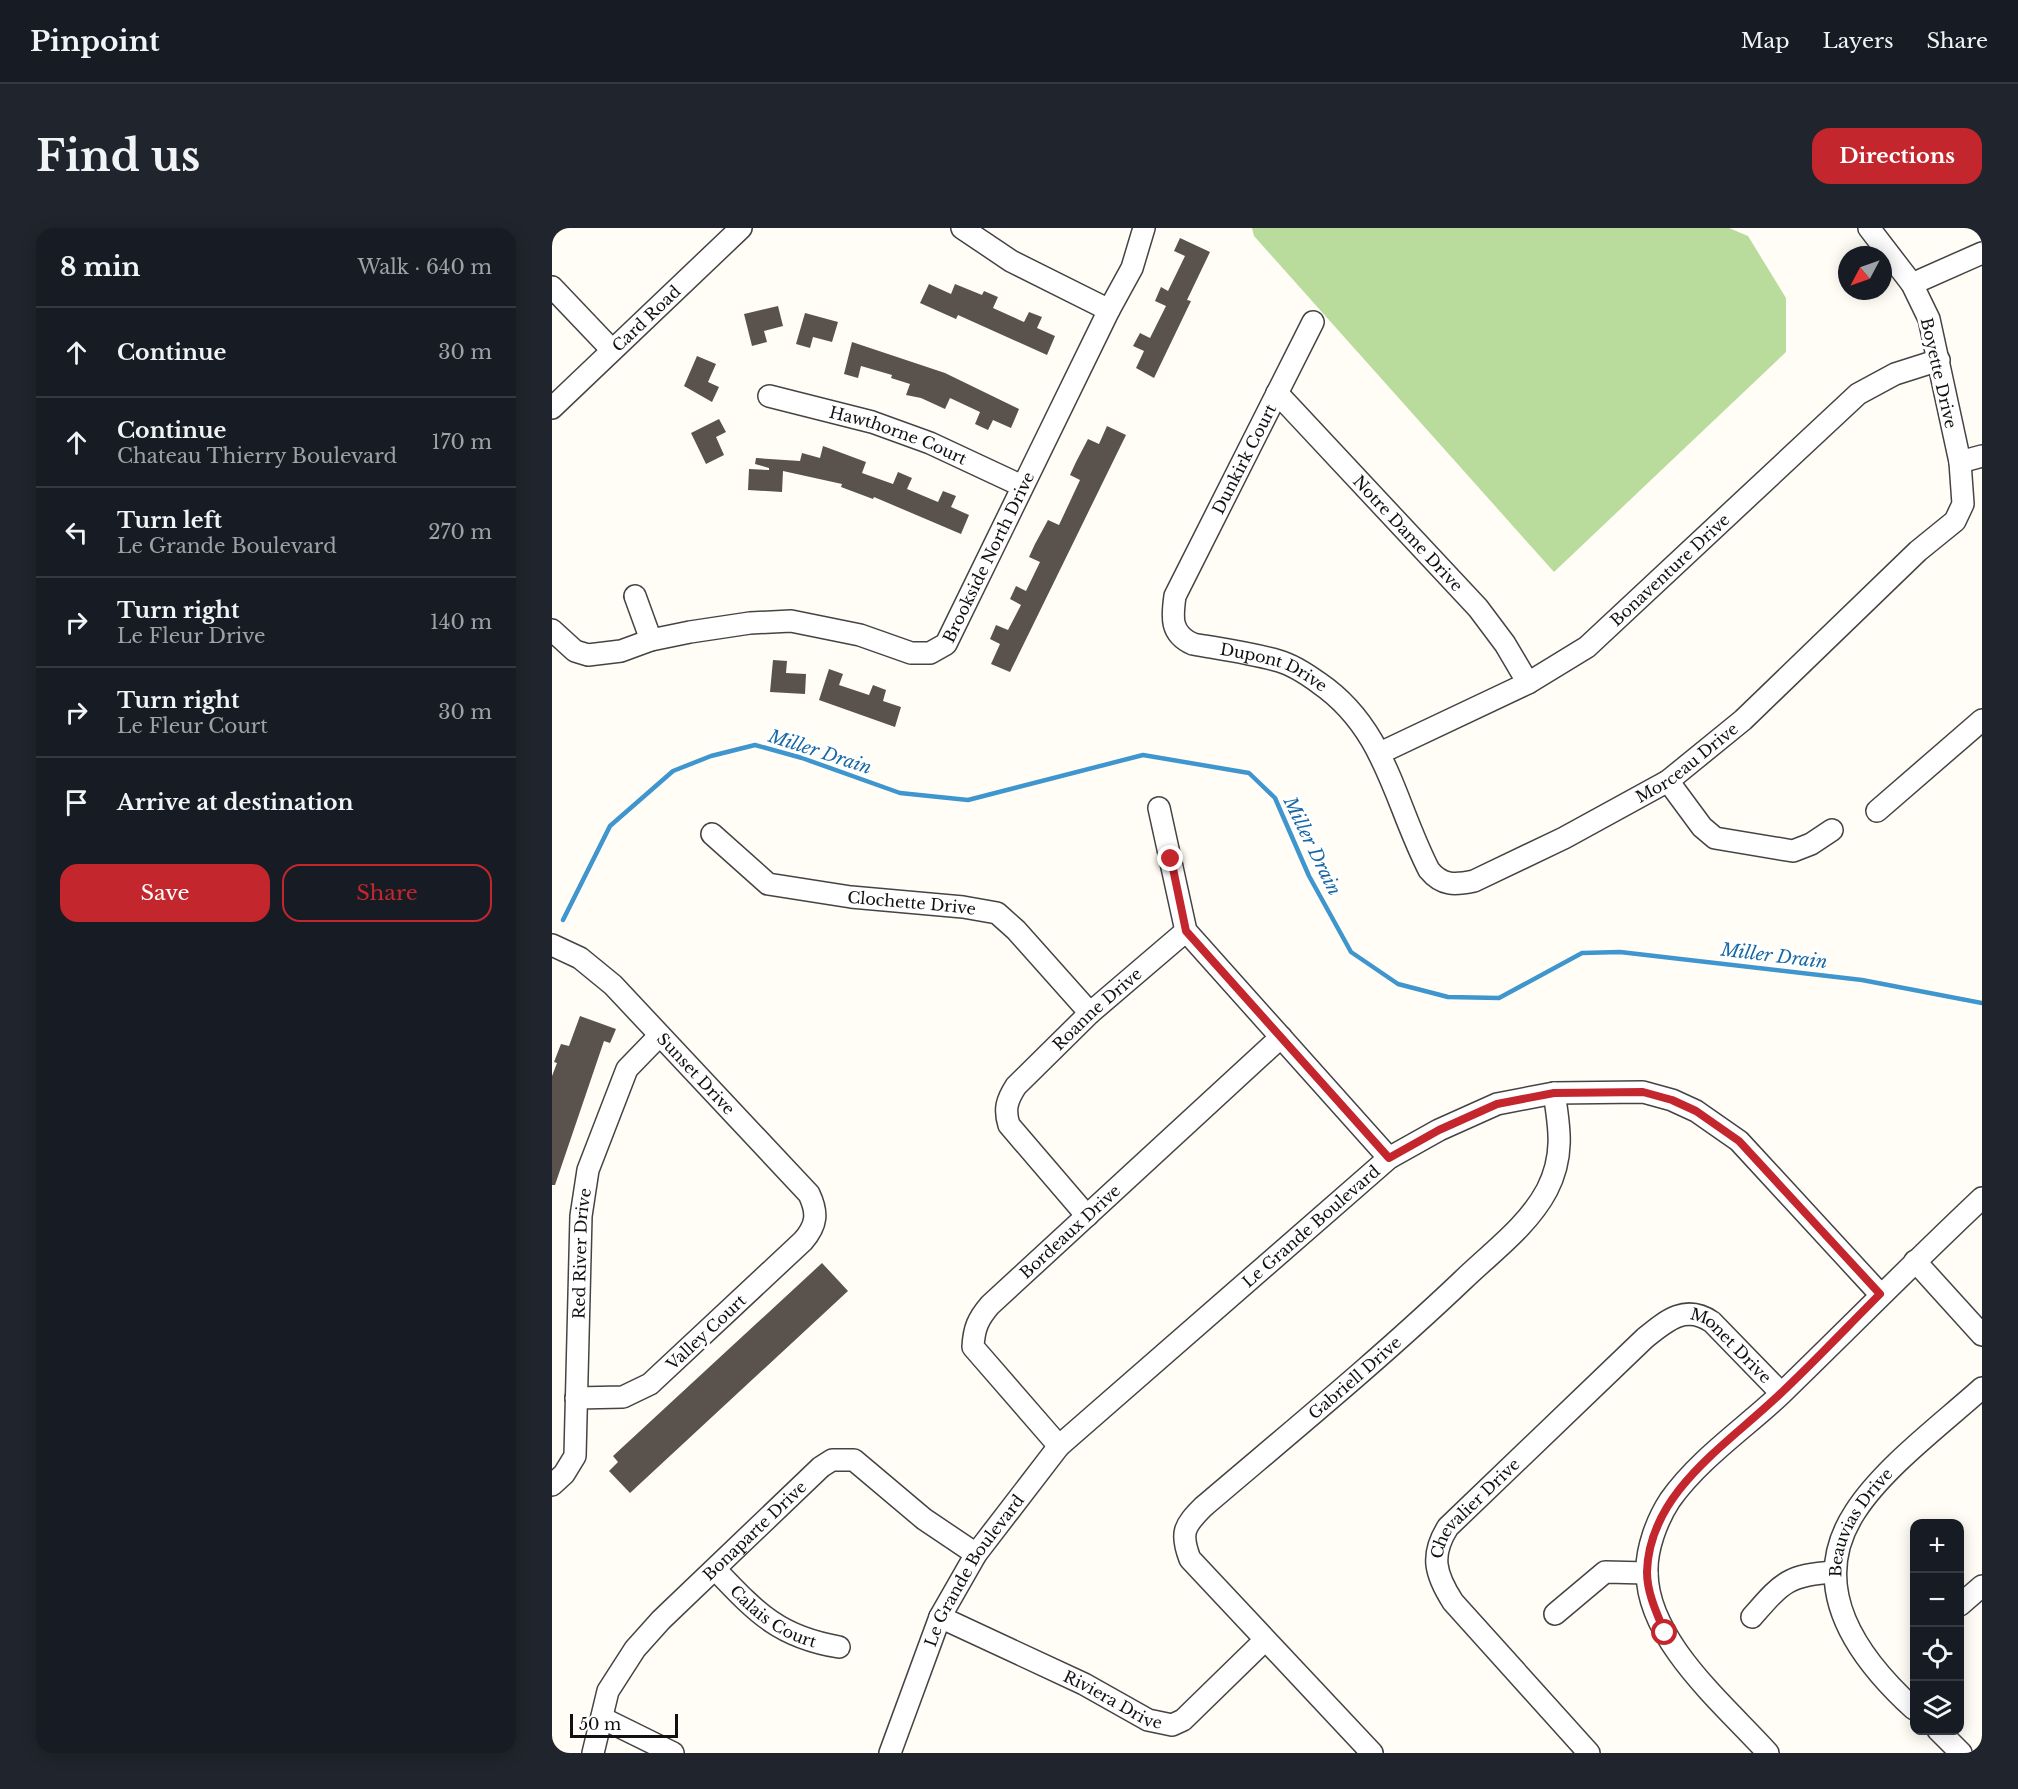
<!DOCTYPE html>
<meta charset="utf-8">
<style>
body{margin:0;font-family:"Libre Baskerville",serif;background:#20242c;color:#f1f3f6}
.controls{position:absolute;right:18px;bottom:18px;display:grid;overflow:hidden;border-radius:12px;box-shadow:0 3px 15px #0003}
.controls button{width:54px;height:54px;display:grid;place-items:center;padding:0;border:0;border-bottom:2px solid #363941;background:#171b24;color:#f1f3f6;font:30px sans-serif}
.compass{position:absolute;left:1286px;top:18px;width:54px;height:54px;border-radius:50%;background:#171b24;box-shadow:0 3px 15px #0003;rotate:229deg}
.scale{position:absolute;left:18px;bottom:15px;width:108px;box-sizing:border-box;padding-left:6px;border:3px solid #111;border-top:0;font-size:16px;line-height:21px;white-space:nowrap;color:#111;-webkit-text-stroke:4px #fff;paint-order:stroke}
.stop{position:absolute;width:18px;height:18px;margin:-14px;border:4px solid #c4262e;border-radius:50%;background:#fff}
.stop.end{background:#c4262e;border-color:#fff;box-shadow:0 2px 6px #0008}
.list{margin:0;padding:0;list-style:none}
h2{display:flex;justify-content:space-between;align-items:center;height:78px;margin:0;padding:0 24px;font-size:26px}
h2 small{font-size:20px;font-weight:400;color:#9ea1a6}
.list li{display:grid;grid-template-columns:39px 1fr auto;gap:18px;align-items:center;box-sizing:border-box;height:90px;padding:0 24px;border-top:2px solid #363941}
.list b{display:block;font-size:22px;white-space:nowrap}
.list p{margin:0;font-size:20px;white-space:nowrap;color:#9ea1a6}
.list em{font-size:20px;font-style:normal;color:#9ea1a6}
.actions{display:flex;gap:12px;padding:18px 24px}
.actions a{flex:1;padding:14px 0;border:2px solid #c4262e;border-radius:18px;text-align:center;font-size:21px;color:#c4262e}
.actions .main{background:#c4262e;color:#fff}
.icon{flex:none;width:33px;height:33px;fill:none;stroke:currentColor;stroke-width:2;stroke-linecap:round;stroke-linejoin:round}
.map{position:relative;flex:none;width:1430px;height:1525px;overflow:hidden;border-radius:18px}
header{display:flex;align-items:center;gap:36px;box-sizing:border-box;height:84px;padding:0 30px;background:#171b24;border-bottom:2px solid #363941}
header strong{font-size:28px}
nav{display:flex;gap:33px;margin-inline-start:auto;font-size:21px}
.intro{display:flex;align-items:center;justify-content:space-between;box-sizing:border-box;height:144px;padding:0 36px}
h1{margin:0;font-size:42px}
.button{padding:15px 27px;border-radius:18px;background:#c4262e;color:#fff;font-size:21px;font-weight:700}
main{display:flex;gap:36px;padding:0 36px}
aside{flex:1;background:#171b24;border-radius:18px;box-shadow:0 3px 15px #0003}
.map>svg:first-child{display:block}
.forest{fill:#b9dc9c}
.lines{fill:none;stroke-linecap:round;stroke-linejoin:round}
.stream{stroke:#3f96cf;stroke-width:4.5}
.building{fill:#5a524d}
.minor-casing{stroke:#444;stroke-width:24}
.minor{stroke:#fff;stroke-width:21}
.route{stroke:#c4262e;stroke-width:8}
.labels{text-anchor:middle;stroke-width:6;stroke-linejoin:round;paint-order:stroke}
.street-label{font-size:16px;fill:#111;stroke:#fff}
.water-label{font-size:18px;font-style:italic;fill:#1768a6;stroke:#fff}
</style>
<header>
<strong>Pinpoint</strong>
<nav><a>Map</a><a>Layers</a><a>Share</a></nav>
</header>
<div class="intro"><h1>Find us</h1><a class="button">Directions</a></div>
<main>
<aside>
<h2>8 min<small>Walk · 640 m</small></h2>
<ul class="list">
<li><svg class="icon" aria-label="ahead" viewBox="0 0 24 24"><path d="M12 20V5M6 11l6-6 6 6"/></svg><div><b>Continue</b></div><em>30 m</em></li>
<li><svg class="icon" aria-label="ahead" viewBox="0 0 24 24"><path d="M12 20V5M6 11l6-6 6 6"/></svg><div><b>Continue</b><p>Chateau Thierry Boulevard</p></div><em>170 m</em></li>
<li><svg class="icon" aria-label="left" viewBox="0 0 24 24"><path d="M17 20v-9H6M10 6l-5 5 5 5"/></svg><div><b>Turn left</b><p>Le Grande Boulevard</p></div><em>270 m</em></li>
<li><svg class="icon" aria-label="right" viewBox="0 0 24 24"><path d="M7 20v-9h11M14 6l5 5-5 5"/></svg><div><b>Turn right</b><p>Le Fleur Drive</p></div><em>140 m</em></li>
<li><svg class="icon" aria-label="right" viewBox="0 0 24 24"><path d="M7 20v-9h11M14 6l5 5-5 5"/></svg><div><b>Turn right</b><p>Le Fleur Court</p></div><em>30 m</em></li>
<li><svg class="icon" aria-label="arrive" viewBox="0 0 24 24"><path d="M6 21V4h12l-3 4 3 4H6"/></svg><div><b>Arrive at destination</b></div></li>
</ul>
<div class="actions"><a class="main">Save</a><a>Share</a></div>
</aside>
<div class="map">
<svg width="1430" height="1525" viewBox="0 0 1430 1525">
<rect width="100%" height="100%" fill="#fffdf5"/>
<path class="forest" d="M700,0H1177L1196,8L1234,70V124L1002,344L702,8Z"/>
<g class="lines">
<path class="stream" d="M11,692L58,598L121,543L159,528L203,517L250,530L348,565L416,572L591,527L697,545L723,570L757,648L799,724L846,756L896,769L947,770L1030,725L1068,724L1310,752L1430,775"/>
</g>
<path class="building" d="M628,10L658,24L635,72L639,73L602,150L584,140L592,123L581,118L588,105L598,110L614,78L603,73L609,59L616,63L633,28L622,23Z
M377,56L399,66L403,56L430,67L432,63L446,69L441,80L472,94L477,84L490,89L485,100L503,108L495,127L406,87L404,91L368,75Z
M226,78L231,98L212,103L215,114L200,118L192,86Z
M253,85L286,94L280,114L261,109L258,120L244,116Z
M300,114L393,145L467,181L459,200L441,192L436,202L423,196L428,184L398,170L393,181L369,170L354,167L358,156L339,150L340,147L309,138L306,150L292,146Z
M145,128L164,136L156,154L167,159L160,174L132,158Z
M167,191L174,204L164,209L172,227L154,236L139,205Z
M555,198L574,207L458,444L439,436L448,416L438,411L444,397L456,402L469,377L458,371L464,358L474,363L488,334L477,329L483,316L496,292L507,297L528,252L518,247L524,234L536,211L547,216Z
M271,218L314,234L310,245L341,256L346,244L360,250L355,261L386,274L391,263L404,268L399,279L417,287L409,306L322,269L321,271L289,259L290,256L231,243L230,264L196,262L197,241L217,242V240L203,236L204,230L248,233L250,225L268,230Z
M221,432L235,433L234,445L254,446L253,466L218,464Z
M277,441L291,446L287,457L317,467L321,457L334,462L331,473L349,479L343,499L267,472Z
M28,788L64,801L58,815L52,813L3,957H0V848L5,835L2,834L9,816L17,818Z
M270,1035L296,1063L78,1265L57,1243L66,1234L61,1228Z"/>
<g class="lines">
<defs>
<g id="minor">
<path d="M410,0L459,33L557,82"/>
<path d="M1360,56L1430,25"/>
<path d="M0,59L59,121"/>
<path id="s1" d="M761,94L623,368C620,389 618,406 641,416C669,421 699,425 727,433C741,437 756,447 767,455C834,501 842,574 877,642C890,658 903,657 922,653L1012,610L1116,553L1191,492L1366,323L1403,293L1411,276L1408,234L1377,91L1360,56L1317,0"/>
<path id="s2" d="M725,165L926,380L953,416L976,455"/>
<path id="s3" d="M217,168L320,194L378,215L470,258"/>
<path id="s4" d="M0,180L189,0"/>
<path d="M1408,234L1430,228"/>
<path d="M83,368L99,412"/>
<path id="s5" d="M0,402L23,423L36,427L69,423L99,412L138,404L198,395L239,393L308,407L359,425H378L394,416L557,82L580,40L592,0"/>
<path id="s6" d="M828,525L976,455L1035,419L1306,166L1343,146L1387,132"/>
<path d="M1116,553L1150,599L1163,610L1241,623L1259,616L1280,602"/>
<path d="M607,580L634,703L837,930"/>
<path d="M1325,583L1430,492"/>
<path id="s7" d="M160,606L216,656L299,669L411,679L445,685L464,702L538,785"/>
<path id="s8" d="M0,717L28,730L61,757L257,966C266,985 265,997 251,1013L98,1156L71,1169L24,1170"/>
<path id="s9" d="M535,988L457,897C452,881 455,872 464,858L538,785L634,703"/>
<path d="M1363,1033L1430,1107"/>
<path id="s10" d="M507,1218L421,1119C422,1100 426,1091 438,1077L729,809"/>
<path id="s11" d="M0,1257L12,1246L23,1228L29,988L36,942L75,841L107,808"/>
<path id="s12" d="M164,1342C205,1385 227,1409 287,1419"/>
<path d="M1408,1377L1430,1358"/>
<path d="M1003,1386L1053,1344L1095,1345"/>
<path id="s13" d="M388,1389L532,1456L596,1492L620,1497L631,1492L712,1413"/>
<path d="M1200,1389C1230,1355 1235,1347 1282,1344"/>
<path id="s14" d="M1362,1481C1306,1430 1254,1359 1303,1284C1331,1240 1390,1196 1430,1160"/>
<path d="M50,1490L121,1525"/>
<path d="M1386,1502L1409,1525"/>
<path id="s15" d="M41,1525L56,1463L83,1421L109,1392L269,1239L280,1232H302L372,1291L424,1326"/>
<path id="s16" d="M338,1525L388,1389L424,1326L507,1218L837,930L887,902L945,876L1002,865L1091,864L1120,872L1144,883L1187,913L1328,1066"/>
<path id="s17" d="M820,1525L638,1331C628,1305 632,1298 651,1279C739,1204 828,1131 911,1052C940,1024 976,998 995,962C1012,929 1008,901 1002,865"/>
<path id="s18" d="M1037,1525L901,1374C883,1346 878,1327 896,1299L1093,1110C1115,1092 1134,1076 1160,1094L1229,1165"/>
<path d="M1216,1525C1173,1477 1096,1414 1095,1345C1094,1321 1105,1292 1118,1272C1147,1231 1193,1200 1229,1166C1296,1101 1362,1034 1430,970"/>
</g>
</defs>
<use href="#minor" class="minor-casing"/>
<use href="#minor" class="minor"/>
</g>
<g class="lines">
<path class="route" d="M619,631L634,703L837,930L887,902L945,876L1002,865L1091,864L1120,872L1144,883L1187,913L1328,1066C1295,1099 1262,1134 1228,1166C1176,1216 1097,1264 1095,1344C1095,1365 1105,1386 1113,1405"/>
</g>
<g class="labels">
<g class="street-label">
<text dy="6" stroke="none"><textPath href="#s4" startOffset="130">Card Road</textPath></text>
<text transform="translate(1387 145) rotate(77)" y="6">Boyette Drive</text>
<text dy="6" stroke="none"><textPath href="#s3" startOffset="135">Hawthorne Court</textPath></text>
<text transform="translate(692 231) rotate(-63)" y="6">Dunkirk Court</text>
<text dy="6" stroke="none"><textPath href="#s2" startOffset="192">Notre Dame Drive</textPath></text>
<text dy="6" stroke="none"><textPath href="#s5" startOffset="510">Brookside North Drive</textPath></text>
<text dy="6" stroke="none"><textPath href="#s6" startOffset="346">Bonaventure Drive</textPath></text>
<text dy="6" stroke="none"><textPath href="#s1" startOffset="448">Dupont Drive</textPath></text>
<text dy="6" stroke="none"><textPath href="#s1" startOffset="1011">Morceau Drive</textPath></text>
<text dy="6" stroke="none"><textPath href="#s7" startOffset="220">Clochette Drive</textPath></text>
<text dy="6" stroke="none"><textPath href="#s9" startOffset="273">Roanne Drive</textPath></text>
<text dy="6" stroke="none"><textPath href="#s8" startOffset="195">Sunset Drive</textPath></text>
<text dy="6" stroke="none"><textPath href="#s16" startOffset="688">Le Grande Boulevard</textPath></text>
<text dy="6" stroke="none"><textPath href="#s10" startOffset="286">Bordeaux Drive</textPath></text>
<text dy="6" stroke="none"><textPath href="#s11" startOffset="240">Red River Drive</textPath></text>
<text transform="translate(154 1104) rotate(-43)" y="6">Valley Court</text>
<text dy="6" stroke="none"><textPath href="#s18" startOffset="662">Monet Drive</textPath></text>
<text dy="6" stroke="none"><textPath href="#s17" startOffset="524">Gabriell Drive</textPath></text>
<text dy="6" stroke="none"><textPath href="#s18" startOffset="315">Chevalier Drive</textPath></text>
<text dy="6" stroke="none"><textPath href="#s14" startOffset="219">Beauvias Drive</textPath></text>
<text dy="6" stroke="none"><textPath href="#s15" startOffset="282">Bonaparte Drive</textPath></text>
<text dy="6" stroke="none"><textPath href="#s16" startOffset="202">Le Grande Boulevard</textPath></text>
<text dy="6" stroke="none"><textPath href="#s12" startOffset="75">Calais Court</textPath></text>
<text dy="6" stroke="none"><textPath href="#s13" startOffset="192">Riviera Drive</textPath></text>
</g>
<g class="water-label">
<text transform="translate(268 524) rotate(18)" y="6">Miller Drain</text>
<text transform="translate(760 618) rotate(64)" y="6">Miller Drain</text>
<text transform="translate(1222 728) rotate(7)" y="6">Miller Drain</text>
</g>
</g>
</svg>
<div class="controls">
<button>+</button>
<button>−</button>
<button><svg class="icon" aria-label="locate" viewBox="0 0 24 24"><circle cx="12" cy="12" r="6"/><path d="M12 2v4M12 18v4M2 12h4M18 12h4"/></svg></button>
<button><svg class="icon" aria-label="layers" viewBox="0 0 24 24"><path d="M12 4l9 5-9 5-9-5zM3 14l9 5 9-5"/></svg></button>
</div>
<svg class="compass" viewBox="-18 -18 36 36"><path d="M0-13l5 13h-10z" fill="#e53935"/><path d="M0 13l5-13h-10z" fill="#9ea1a6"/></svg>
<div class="scale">50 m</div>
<div class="stop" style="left:1113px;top:1405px"></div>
<div class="stop end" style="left:619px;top:631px"></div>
</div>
</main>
